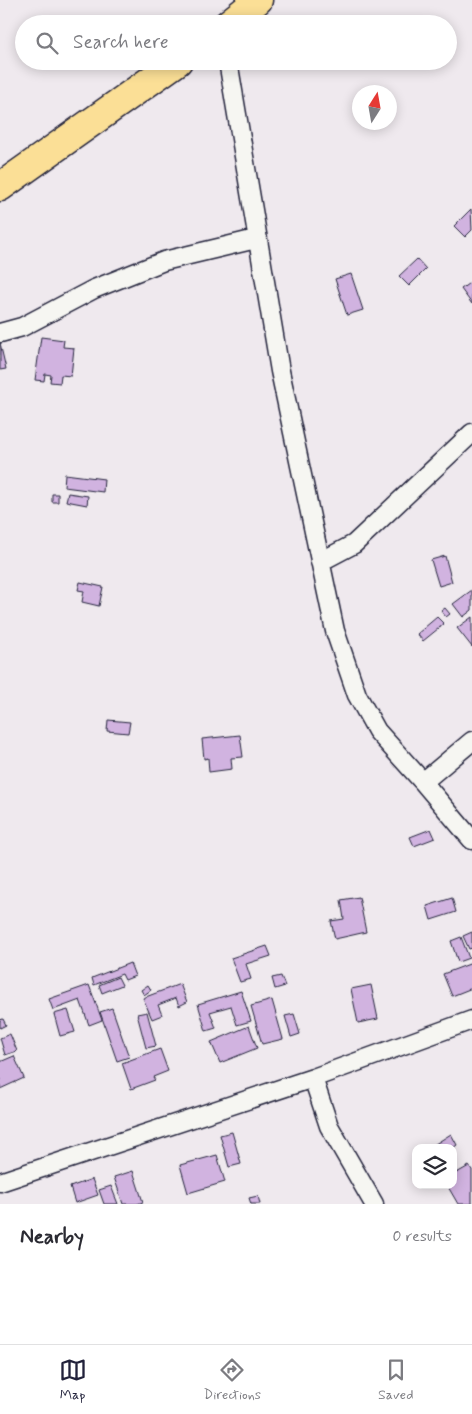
<!DOCTYPE html>
<style>
body{margin:0;font-family:Mynerve,sans-serif;background:#f7f7f7;color:#2b2b33}
.controls{position:absolute;right:15px;bottom:15px;display:grid;overflow:hidden;border-radius:10px;box-shadow:0 2px 12px #0003}
.controls button{width:45px;height:45px;display:grid;place-items:center;padding:0;border:0;border-bottom:1px solid #e1e1e2;background:#fff;color:#2b2b33;font:25px sans-serif}
.compass{position:absolute;left:352px;top:85px;width:45px;height:45px;border-radius:50%;background:#fff;box-shadow:0 2px 12px #0003;rotate:11deg}
.list{margin:0;padding:0;list-style:none}
h2{display:flex;justify-content:space-between;align-items:center;height:65px;margin:0;padding:0 20px;font-size:21px}
h2 small{font-size:16px;font-weight:400;color:#7c7c81}
.icon{flex:none;width:28px;height:28px;fill:none;stroke:currentColor;stroke-width:2;stroke-linecap:round;stroke-linejoin:round}
.map{position:relative;flex:none;width:472px;height:1204px;overflow:hidden}
.search{position:absolute;background:#fff;box-shadow:0 2px 12px #0003;left:15px;right:15px;top:15px;height:55px;display:flex;align-items:center;gap:12px;box-sizing:border-box;padding:0 18px;border-radius:28px;color:#7c7c81;font-size:19px}
.sheet{height:140px;background:#fff}
nav{display:flex;justify-content:space-around;align-items:center;box-sizing:border-box;height:70px;border-top:1px solid #e1e1e2;background:#fff;font-size:14px;color:#7c7c81}
nav a{display:grid;justify-items:center;gap:2px}
nav .on{color:#22223b}
.map>svg:first-child{display:block}
.building{fill:#d1b3e0;stroke:#22223b}
.lines{fill:none;stroke-linecap:round;stroke-linejoin:round}
.minor-casing{stroke:#22223b;stroke-width:21}
.trunk-casing{stroke:#22223b;stroke-width:31}
.minor{stroke:#f6f6f2;stroke-width:18}
.trunk{stroke:#fbdf96;stroke-width:28}
</style>
<div class="map">
<svg width="472" height="1204" viewBox="0 0 472 1204">
<rect width="100%" height="100%" fill="#efe9ee"/>
<filter id="ink" filterUnits="userSpaceOnUse"><feTurbulence type="fractalNoise" baseFrequency=".02" numOctaves="2"/><feDisplacementMap in="SourceGraphic" scale="10" xChannelSelector="R" yChannelSelector="G"/><feConvolveMatrix kernelMatrix="1 2 1 2 8 2 1 2 1" color-interpolation-filters="sRGB"/></filter>
<g filter="url(#ink)">
<path class="building" d="M471,209L472,230L465,237L454,226Z
M417,259L426,269L409,286L399,276Z
M351,274L363,310L347,315L335,279Z
M472,281V304L461,289Z
M41,337L64,340L63,347L74,348L71,376L61,375L60,383L50,382L51,375L45,374L44,381L35,380Z
M0,343L6,369L0,370Z
M65,474L104,479L103,492L64,487Z
M68,493L88,496L87,505L66,501Z
M52,494H58V502H52Z
M445,556L452,582L439,586L431,560Z
M80,582L103,587L99,606L82,602L84,591L78,590Z
M472,590V610L463,617L453,604Z
M445,608L450,614L446,617L441,611Z
M437,617L444,624L423,641L417,634Z
M472,617V647L457,628Z
M108,720L130,722L128,733L107,731Z
M240,735L243,757L231,758L232,769L209,772L208,758L204,759L202,739Z
M431,829L435,838L414,846L410,837Z
M359,897L366,932L335,939L331,921L344,919L341,900Z
M452,898L456,912L431,920L427,906Z
M472,932V948L469,949L463,936Z
M461,937L469,958L458,962L451,941Z
M267,946L271,956L246,964L251,979L240,982L231,958Z
M130,963L135,976L125,980L122,974L94,985L92,978Z
M472,963V988L452,996L443,974Z
M281,976L285,986L275,989L272,978Z
M118,977L122,985L102,993L99,985Z
M180,984L187,1002L179,1006L176,998L158,1005L162,1015L152,1019L143,998Z
M89,985L102,1020L89,1025L80,1000L53,1010L49,999Z
M148,985L151,990L144,995L141,990Z
M371,985L378,1019L358,1023L351,989Z
M241,991L251,1021L237,1025L231,1006L210,1012L216,1028L206,1031L198,1004Z
M272,1000L283,1039L262,1044L251,1006Z
M112,1008L129,1057L117,1061L100,1012Z
M68,1010L75,1032L60,1036L54,1014Z
M147,1012L156,1046L146,1048L137,1014Z
M294,1014L300,1034L291,1037L285,1016Z
M3,1019L6,1025L0,1028V1020Z
M249,1026L257,1048L220,1063L211,1042Z
M10,1034L17,1051L5,1055L0,1038Z
M160,1049L168,1071L153,1077L155,1080L131,1089L122,1063Z
M14,1056L24,1078L0,1089V1062Z
M232,1132L241,1164L229,1167L220,1135Z
M451,1134L457,1145L453,1148H429Z
M217,1155L225,1182L188,1193L180,1165Z
M469,1166L472,1170V1204H458L447,1185H453V1175Z
M133,1171L143,1202L137,1204H123L114,1177Z
M92,1179L98,1195L75,1203L70,1187Z
M111,1186L118,1204H104L99,1190Z
M258,1196L260,1204H251L249,1198Z"/>
<g class="lines">
<defs>
<path id="minor" d="M228,61L280,371L335,631L357,695L377,731L423,782L472,840
M0,333L22,327L94,289L164,261L256,239
M320,562L354,544L472,433
M423,782L472,741
M313,1078L329,1126L374,1204
M0,1182L313,1078L472,1020"/>
<path id="trunk" d="M228,24L258,0
M0,187L178,61"/>
</defs>
<use href="#minor" class="minor-casing"/>
<use href="#trunk" class="trunk-casing"/>
<use href="#minor" class="minor"/>
<use href="#trunk" class="trunk"/>
</g>
</g>
</svg>
<div class="controls">
<button><svg class="icon" aria-label="layers" viewBox="0 0 24 24"><path d="M12 4l9 5-9 5-9-5zM3 14l9 5 9-5"/></svg></button>
</div>
<svg class="compass" viewBox="-18 -18 36 36"><path d="M0-13l5 13h-10z" fill="#e53935"/><path d="M0 13l5-13h-10z" fill="#7c7c81"/></svg>
<div class="search"><svg class="icon" aria-label="search" viewBox="0 0 24 24"><circle cx="10" cy="10" r="6"/><path d="M15 15l6 6"/></svg>Search here</div>
</div>
<section class="sheet">
<h2>Nearby<small>0 results</small></h2>
<ul class="list">
</ul>
</section>
<nav>
<a class="on"><svg class="icon" aria-label="map" viewBox="0 0 24 24"><path d="M3 6l6-2 6 2 6-2v14l-6 2-6-2-6 2zM9 4v14M15 6v14"/></svg>Map</a>
<a><svg class="icon" aria-label="directions" viewBox="0 0 24 24"><path d="M12 3l9 9-9 9-9-9zM9 14v-3h6M13 9l2 2-2 2"/></svg>Directions</a>
<a><svg class="icon" aria-label="saved" viewBox="0 0 24 24"><path d="M7 4h10v16l-5-4-5 4z"/></svg>Saved</a>
</nav>
